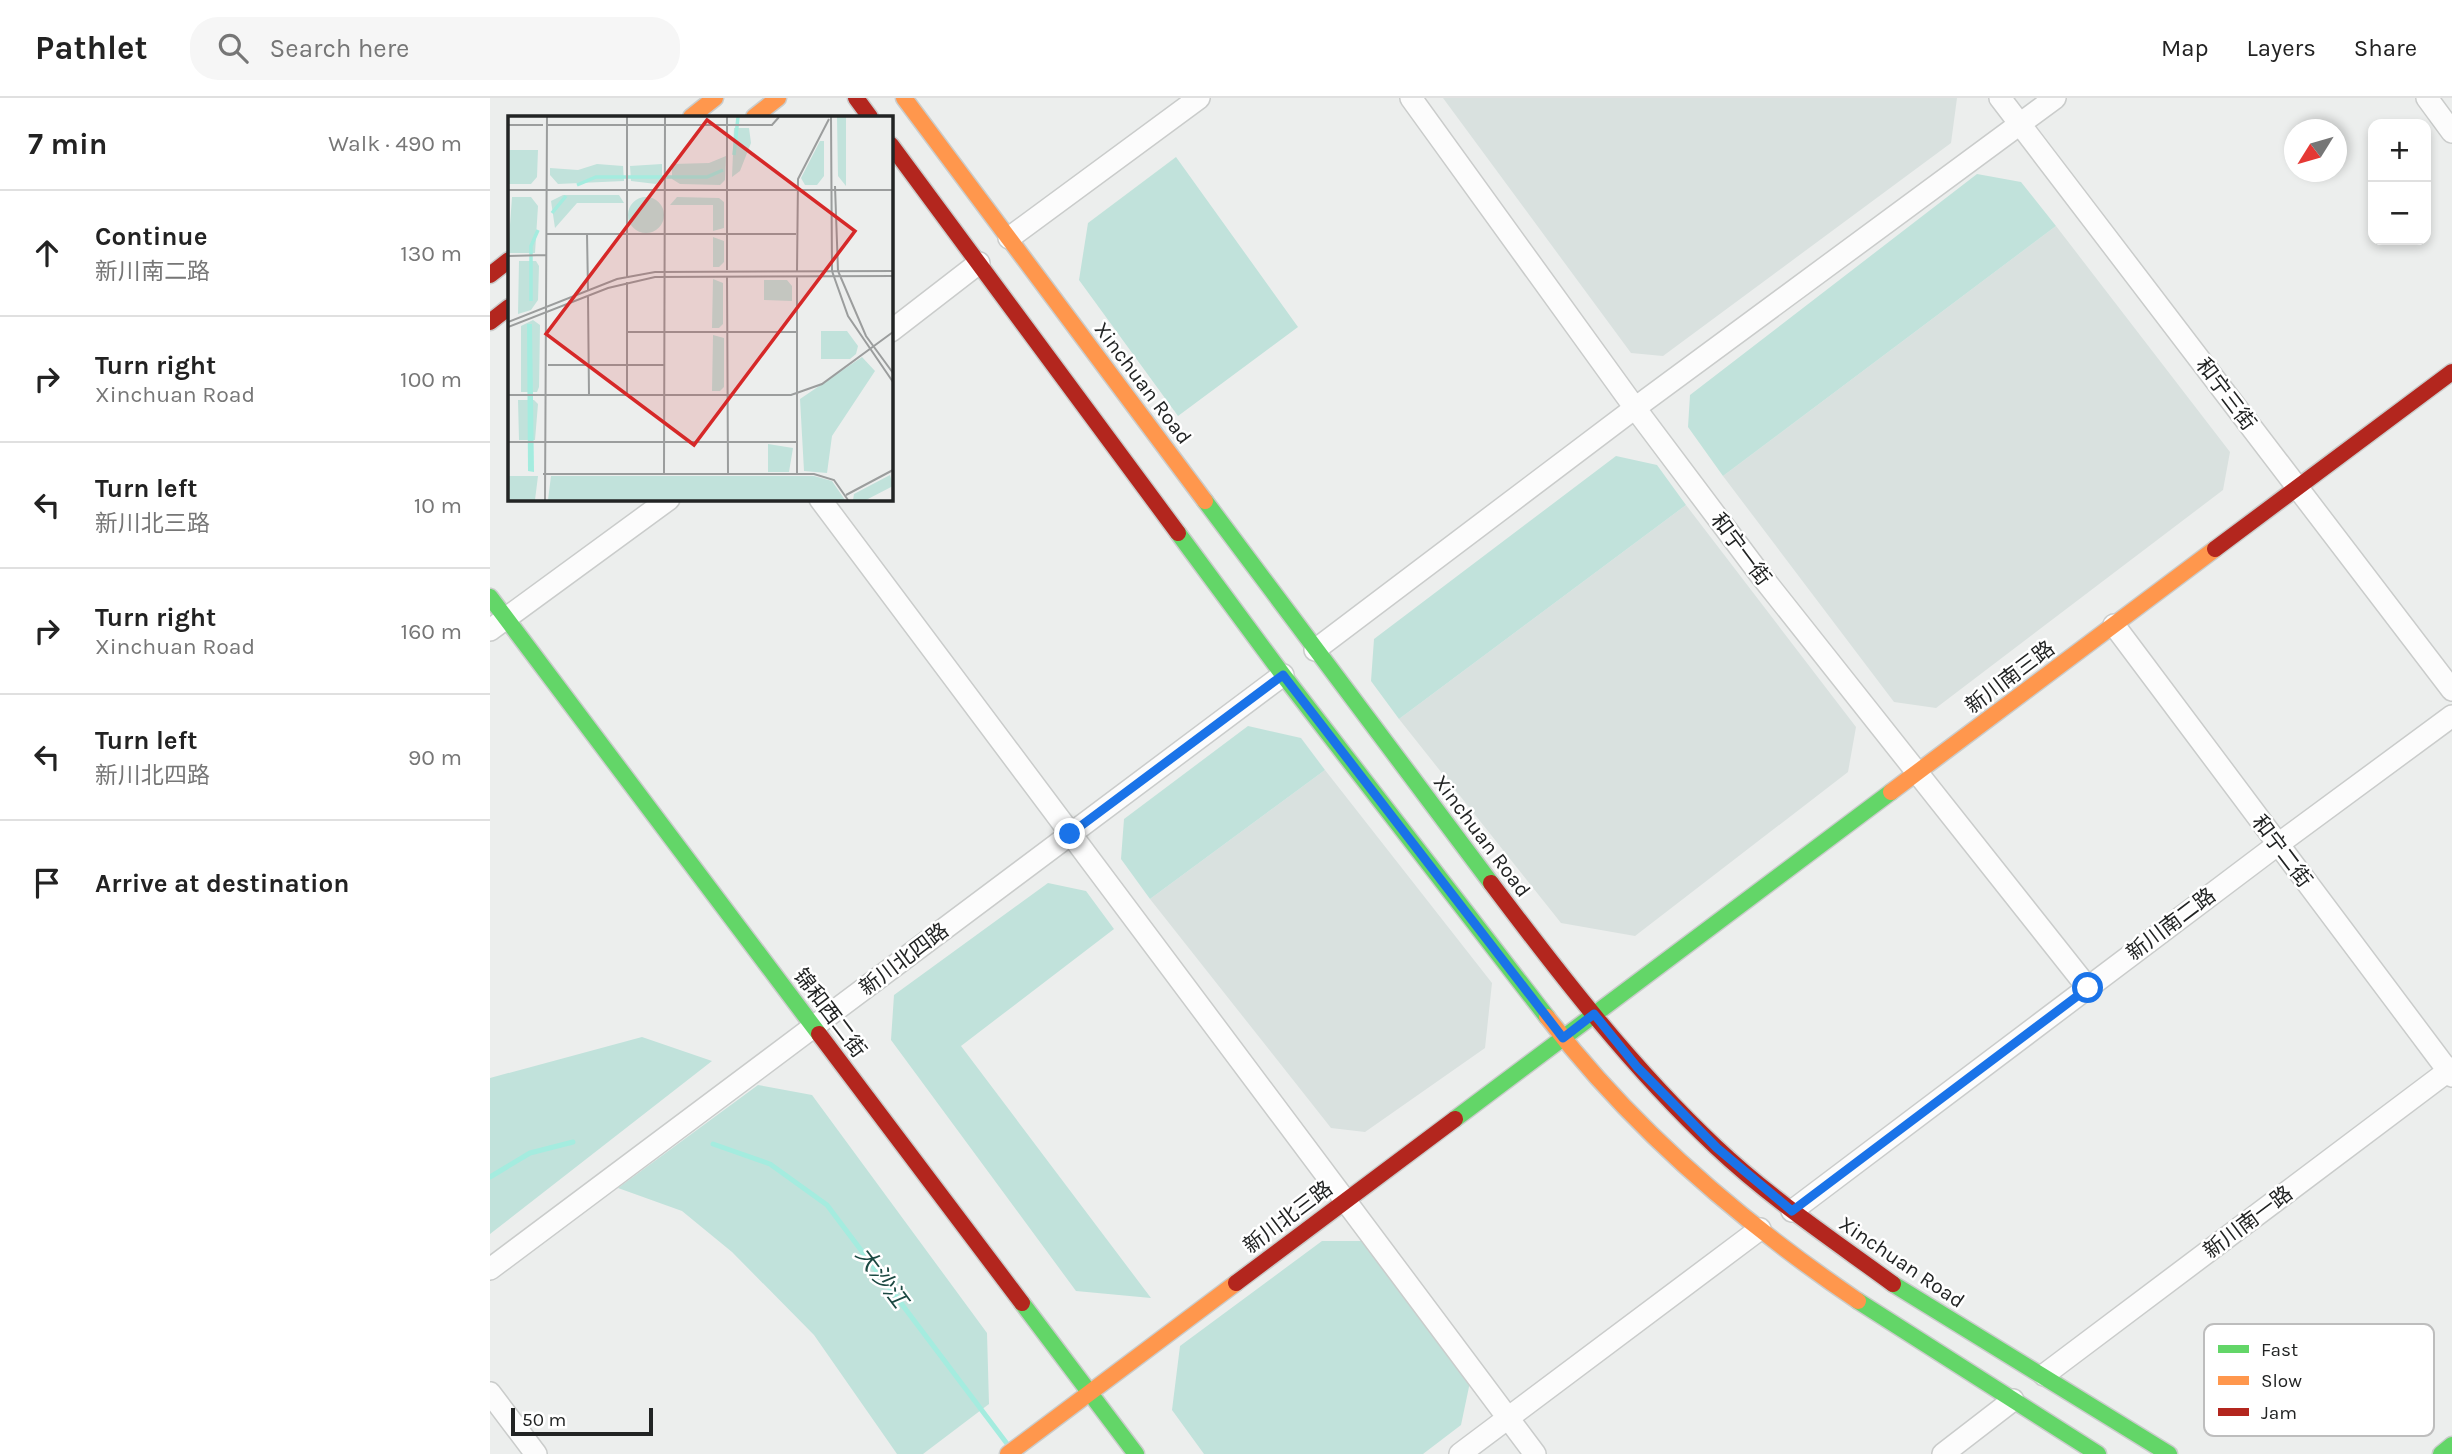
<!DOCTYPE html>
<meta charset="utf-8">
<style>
body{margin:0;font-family:Karla,"Noto Sans SC",sans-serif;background:#f6f6f6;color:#222}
.controls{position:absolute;right:21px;top:21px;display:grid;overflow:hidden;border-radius:14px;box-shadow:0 4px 10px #0003}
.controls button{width:63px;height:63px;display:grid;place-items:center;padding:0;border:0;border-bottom:2px solid #e0e0e0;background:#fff;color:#222;font:35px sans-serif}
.compass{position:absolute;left:1794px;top:21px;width:63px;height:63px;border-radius:50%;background:#fff;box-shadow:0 4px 10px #0003;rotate:233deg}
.scale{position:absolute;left:21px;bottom:18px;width:142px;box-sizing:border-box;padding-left:7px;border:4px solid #222424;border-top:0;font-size:19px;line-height:24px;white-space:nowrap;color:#222424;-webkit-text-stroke:5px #fff;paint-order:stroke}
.stop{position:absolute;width:21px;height:21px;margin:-16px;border:5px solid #1a73e8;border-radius:50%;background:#fff}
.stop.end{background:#1a73e8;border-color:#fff;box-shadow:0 2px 7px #0008}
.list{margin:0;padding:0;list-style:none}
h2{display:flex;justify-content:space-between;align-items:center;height:91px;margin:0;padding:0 28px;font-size:30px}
h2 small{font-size:23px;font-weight:400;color:#767676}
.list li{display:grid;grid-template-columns:46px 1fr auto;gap:21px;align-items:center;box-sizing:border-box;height:126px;padding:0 28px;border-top:2px solid #e0e0e0}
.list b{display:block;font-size:26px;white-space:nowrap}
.list p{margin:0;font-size:23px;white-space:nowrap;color:#767676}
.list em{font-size:23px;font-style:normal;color:#767676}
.icon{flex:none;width:38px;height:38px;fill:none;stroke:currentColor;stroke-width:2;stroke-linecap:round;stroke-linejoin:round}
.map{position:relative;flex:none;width:1962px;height:1356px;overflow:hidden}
header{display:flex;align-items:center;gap:42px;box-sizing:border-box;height:98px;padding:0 35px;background:#fff;border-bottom:2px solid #e0e0e0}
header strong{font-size:33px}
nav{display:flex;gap:38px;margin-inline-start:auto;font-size:24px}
.search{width:490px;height:63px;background:#f6f6f6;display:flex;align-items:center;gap:18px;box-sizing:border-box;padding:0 24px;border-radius:28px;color:#767676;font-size:26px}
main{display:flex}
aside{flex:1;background:#fff}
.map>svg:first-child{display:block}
.built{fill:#d9e1df}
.green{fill:#c1e2db}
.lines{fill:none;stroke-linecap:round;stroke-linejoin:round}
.stream{stroke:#a4ecdf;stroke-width:5}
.street-casing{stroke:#cacccb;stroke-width:24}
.fast-casing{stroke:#cacccb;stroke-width:19}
.slow-casing{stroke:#cacccb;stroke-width:19}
.jam-casing{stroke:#cacccb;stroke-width:19}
.street{stroke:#fcfcfc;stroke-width:21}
.fast{stroke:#63d668;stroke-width:16}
.slow{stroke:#ff974d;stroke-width:16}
.jam{stroke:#b3261e;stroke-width:16}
.route{stroke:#1a73e8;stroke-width:9}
.labels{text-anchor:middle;stroke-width:5;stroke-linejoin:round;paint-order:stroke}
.street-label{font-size:21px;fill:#222424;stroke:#fff}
.water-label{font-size:23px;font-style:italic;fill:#1b4942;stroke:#fff}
.inset-river{fill:none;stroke:#a4ecdf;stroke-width:3.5}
.inset-road{fill:none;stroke:#9b9d9d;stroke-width:2}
.view{fill:#d62828;fill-opacity:0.15;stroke:#d62828;stroke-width:3.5}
.inset-edge{fill:none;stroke:#222424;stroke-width:3.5}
.key{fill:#fff;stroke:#bdbdbd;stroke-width:2}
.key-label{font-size:19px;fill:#222424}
</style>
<header>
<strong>Pathlet</strong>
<div class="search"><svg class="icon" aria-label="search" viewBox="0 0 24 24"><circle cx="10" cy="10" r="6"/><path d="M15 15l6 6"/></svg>Search here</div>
<nav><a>Map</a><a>Layers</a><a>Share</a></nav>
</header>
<main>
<aside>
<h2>7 min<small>Walk · 490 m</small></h2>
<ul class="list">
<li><svg class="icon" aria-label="ahead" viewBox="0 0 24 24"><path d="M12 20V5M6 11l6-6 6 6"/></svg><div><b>Continue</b><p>新川南二路</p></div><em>130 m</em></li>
<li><svg class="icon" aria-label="right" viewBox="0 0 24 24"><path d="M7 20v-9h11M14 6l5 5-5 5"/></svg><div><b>Turn right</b><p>Xinchuan Road</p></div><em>100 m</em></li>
<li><svg class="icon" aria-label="left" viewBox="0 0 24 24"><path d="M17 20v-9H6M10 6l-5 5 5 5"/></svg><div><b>Turn left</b><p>新川北三路</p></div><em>10 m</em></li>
<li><svg class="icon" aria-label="right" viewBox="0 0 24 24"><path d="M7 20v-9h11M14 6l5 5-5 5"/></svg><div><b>Turn right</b><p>Xinchuan Road</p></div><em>160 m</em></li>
<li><svg class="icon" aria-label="left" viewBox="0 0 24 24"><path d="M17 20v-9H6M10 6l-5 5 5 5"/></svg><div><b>Turn left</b><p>新川北四路</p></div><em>90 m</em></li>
<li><svg class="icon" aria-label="arrive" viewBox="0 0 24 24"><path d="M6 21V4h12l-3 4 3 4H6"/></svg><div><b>Arrive at destination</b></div></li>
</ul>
</aside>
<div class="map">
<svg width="1962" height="1356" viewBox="0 0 1962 1356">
<rect width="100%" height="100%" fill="#eceeed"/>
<path class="built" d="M953,0H1467L1461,45L1173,258L1141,255Z
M1566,128L1740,354L1733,392L1446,610L1404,604L1233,378Z
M1196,407L1366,629L1358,674L1145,838L1071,825L909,621Z
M835,672L1002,885L995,950L875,1034L841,1030L660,801Z"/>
<path class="green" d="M686,59L808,229L688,318L589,182L598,125Z
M1487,76L1531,84L1566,128L1233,378L1198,329L1200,297Z
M1126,358L1167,367L1196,407L909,621L881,583L884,541Z
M758,628L811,640L835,672L660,801L631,761L634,721Z
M558,785L596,793L624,831L471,948L661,1200L586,1193L401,942L404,897Z
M152,939L222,963L0,1136V980Z
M268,987L322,997L497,1235L499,1306L433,1356H407L324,1237L242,1154L192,1113L128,1090Z
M832,1143H874L980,1284L971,1327L933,1356H714L682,1312L690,1248Z"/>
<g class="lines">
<path class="stream" d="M223,1046L280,1066L337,1107L518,1347
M0,1079L40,1055L83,1044"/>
<defs>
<path id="street" d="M921,0L1145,310L1269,475L1598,890
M1510,0L1962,592
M1937,0L1962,34
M519,140L709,0
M401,233L489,165
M330,401L1045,1356
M1624,527L1962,978
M0,532L179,401
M825,552L1145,310L1565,0
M1302,1113L1787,747L1962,618
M0,1171L793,577
M1554,1277L1962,970
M0,1295L46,1356
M970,1356L1270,1131
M1453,1356L1523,1302"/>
<path id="fast" d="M715,403L1001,785
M688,435L793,577L1057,919
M0,499L329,936
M965,1021L1401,694
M1403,1186L1679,1356
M1368,1203L1608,1356
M532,1205L646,1356
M1951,1356L1962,1347"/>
<path id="slow" d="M414,0L715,403
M201,19L225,0
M264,19L288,0
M1401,694L1725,451
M1057,919C1142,1030 1253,1125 1368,1203
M518,1356L746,1185"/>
<path id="jam" d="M366,0L380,19
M401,47L688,435
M0,177L19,162
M0,224L19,209
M1725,451L1962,274
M1001,785C1071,878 1142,970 1226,1049C1280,1100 1343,1142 1403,1186
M329,936L532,1205
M746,1185L965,1021"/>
</defs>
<use href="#street" class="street-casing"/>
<use href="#fast" class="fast-casing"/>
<use href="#slow" class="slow-casing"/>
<use href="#jam" class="jam-casing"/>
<use href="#street" class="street"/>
<use href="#fast" class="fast"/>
<use href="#slow" class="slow"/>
<use href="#jam" class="jam"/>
</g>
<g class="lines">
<path class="route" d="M580,736L793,577L1073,940L1104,916L1147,969L1227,1050L1302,1113L1598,890"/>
</g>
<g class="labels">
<g class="street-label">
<text transform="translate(653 285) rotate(53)" y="7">Xinchuan Road</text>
<text transform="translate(1736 296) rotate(53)" y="7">和宁三街</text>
<text transform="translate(1251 451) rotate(53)" y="7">和宁一街</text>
<text transform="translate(1520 579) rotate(-37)" y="7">新川南三路</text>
<text transform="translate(992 738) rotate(53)" y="7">Xinchuan Road</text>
<text transform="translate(1792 753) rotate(53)" y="7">和宁二街</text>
<text transform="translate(1681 826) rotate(-37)" y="7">新川南二路</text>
<text transform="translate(414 861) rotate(-37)" y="7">新川北四路</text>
<text transform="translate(340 915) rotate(53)" y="7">锦和西二街</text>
<text transform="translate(798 1119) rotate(-37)" y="7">新川北三路</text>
<text transform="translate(1758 1124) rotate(-37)" y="7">新川南一路</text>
<text transform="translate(1412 1164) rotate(34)" y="7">Xinchuan Road</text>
</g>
<g class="water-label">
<text transform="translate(392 1179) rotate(53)" y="8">大沙江</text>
</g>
</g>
<g transform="translate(18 18)">
<rect width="385" height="385" fill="#eceeed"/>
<path d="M329,1H338V70L330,60ZM226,12H241L243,27L232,55L224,61ZM312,25H316V60L309,69H297L293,62ZM0,34H30L29,61L23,68H0ZM218,40L217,64L212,69L172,68L164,63V48L201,47ZM89,48L115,50L116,65L50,68L42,59V52L70,54ZM154,48V62L148,68L123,65L122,50ZM55,79H111L116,87H69L47,112L43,85ZM120 99a18 18 0 1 1 36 0a18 18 0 1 1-36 0ZM4,81H23L30,90L27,137H0ZM169,81L211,82L216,86V112L205,115V89H162ZM205,121L216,125V146L211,151H205ZM11,145H28L31,150L30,184L23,194L10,198ZM205,163L215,167V208L211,212H204ZM256,164H279L284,170V185L256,184ZM25,204L32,209L31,271L29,276H13V210ZM313,215H339L350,230L348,238L342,243H313ZM205,219L216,222V271L212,275H204ZM354,241L367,255L324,320L319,357L296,355L292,283ZM10,284H26L30,288L27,324H11ZM260,328L285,332L281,356H260ZM382,359L385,370L358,384H345L346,378ZM0,360H30L27,384H0ZM43,360H306L324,365L337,384H40Z" fill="#c1e2db"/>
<path d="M19,208H24L26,356L20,355Z" fill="#a4ecdf"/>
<path class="inset-river" d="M226,39L230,1M69,69L88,61H199L215,54M44,97L58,80M23,185V130L30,114"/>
<path class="inset-road" d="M119,1V161M323,1L324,155L340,200L385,266M0,9H35M39,9H264L271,1M327,70L330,155L358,220L385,257M0,74H385M39,118H288M79,118L80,174M0,140L38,139M219,154V1M289,155L290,63L321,3M219,160L220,357M80,180L81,280M0,206L109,163L147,156L385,155M0,211L100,172L147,161L385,160M119,216H288M40,249H156M0,279H283L314,268L385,216M119,280V166M0,326H289M156,357L157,1M35,358H306L326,364L340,384M289,358V160M338,379L385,354M37,384L39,1"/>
<path class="view" d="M199,4L347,115L186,329L38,218Z"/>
<rect width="385" height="385" class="inset-edge"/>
</g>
<rect x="1714" y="1226" width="230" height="112" rx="10" class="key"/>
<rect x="1728" y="1247" width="31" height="8" fill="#63d668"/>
<rect x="1728" y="1278" width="31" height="9" fill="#ff974d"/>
<rect x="1728" y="1310" width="31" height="8" fill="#b3261e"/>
<g class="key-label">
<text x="1771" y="1258">Fast</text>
<text x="1771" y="1289">Slow</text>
<text x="1771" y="1321">Jam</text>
</g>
</svg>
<div class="controls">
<button>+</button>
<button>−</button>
</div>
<svg class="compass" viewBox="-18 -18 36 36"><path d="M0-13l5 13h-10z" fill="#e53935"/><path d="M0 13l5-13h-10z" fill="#767676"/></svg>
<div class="scale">50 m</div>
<div class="stop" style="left:1598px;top:890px"></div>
<div class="stop end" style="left:580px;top:736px"></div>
</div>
</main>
